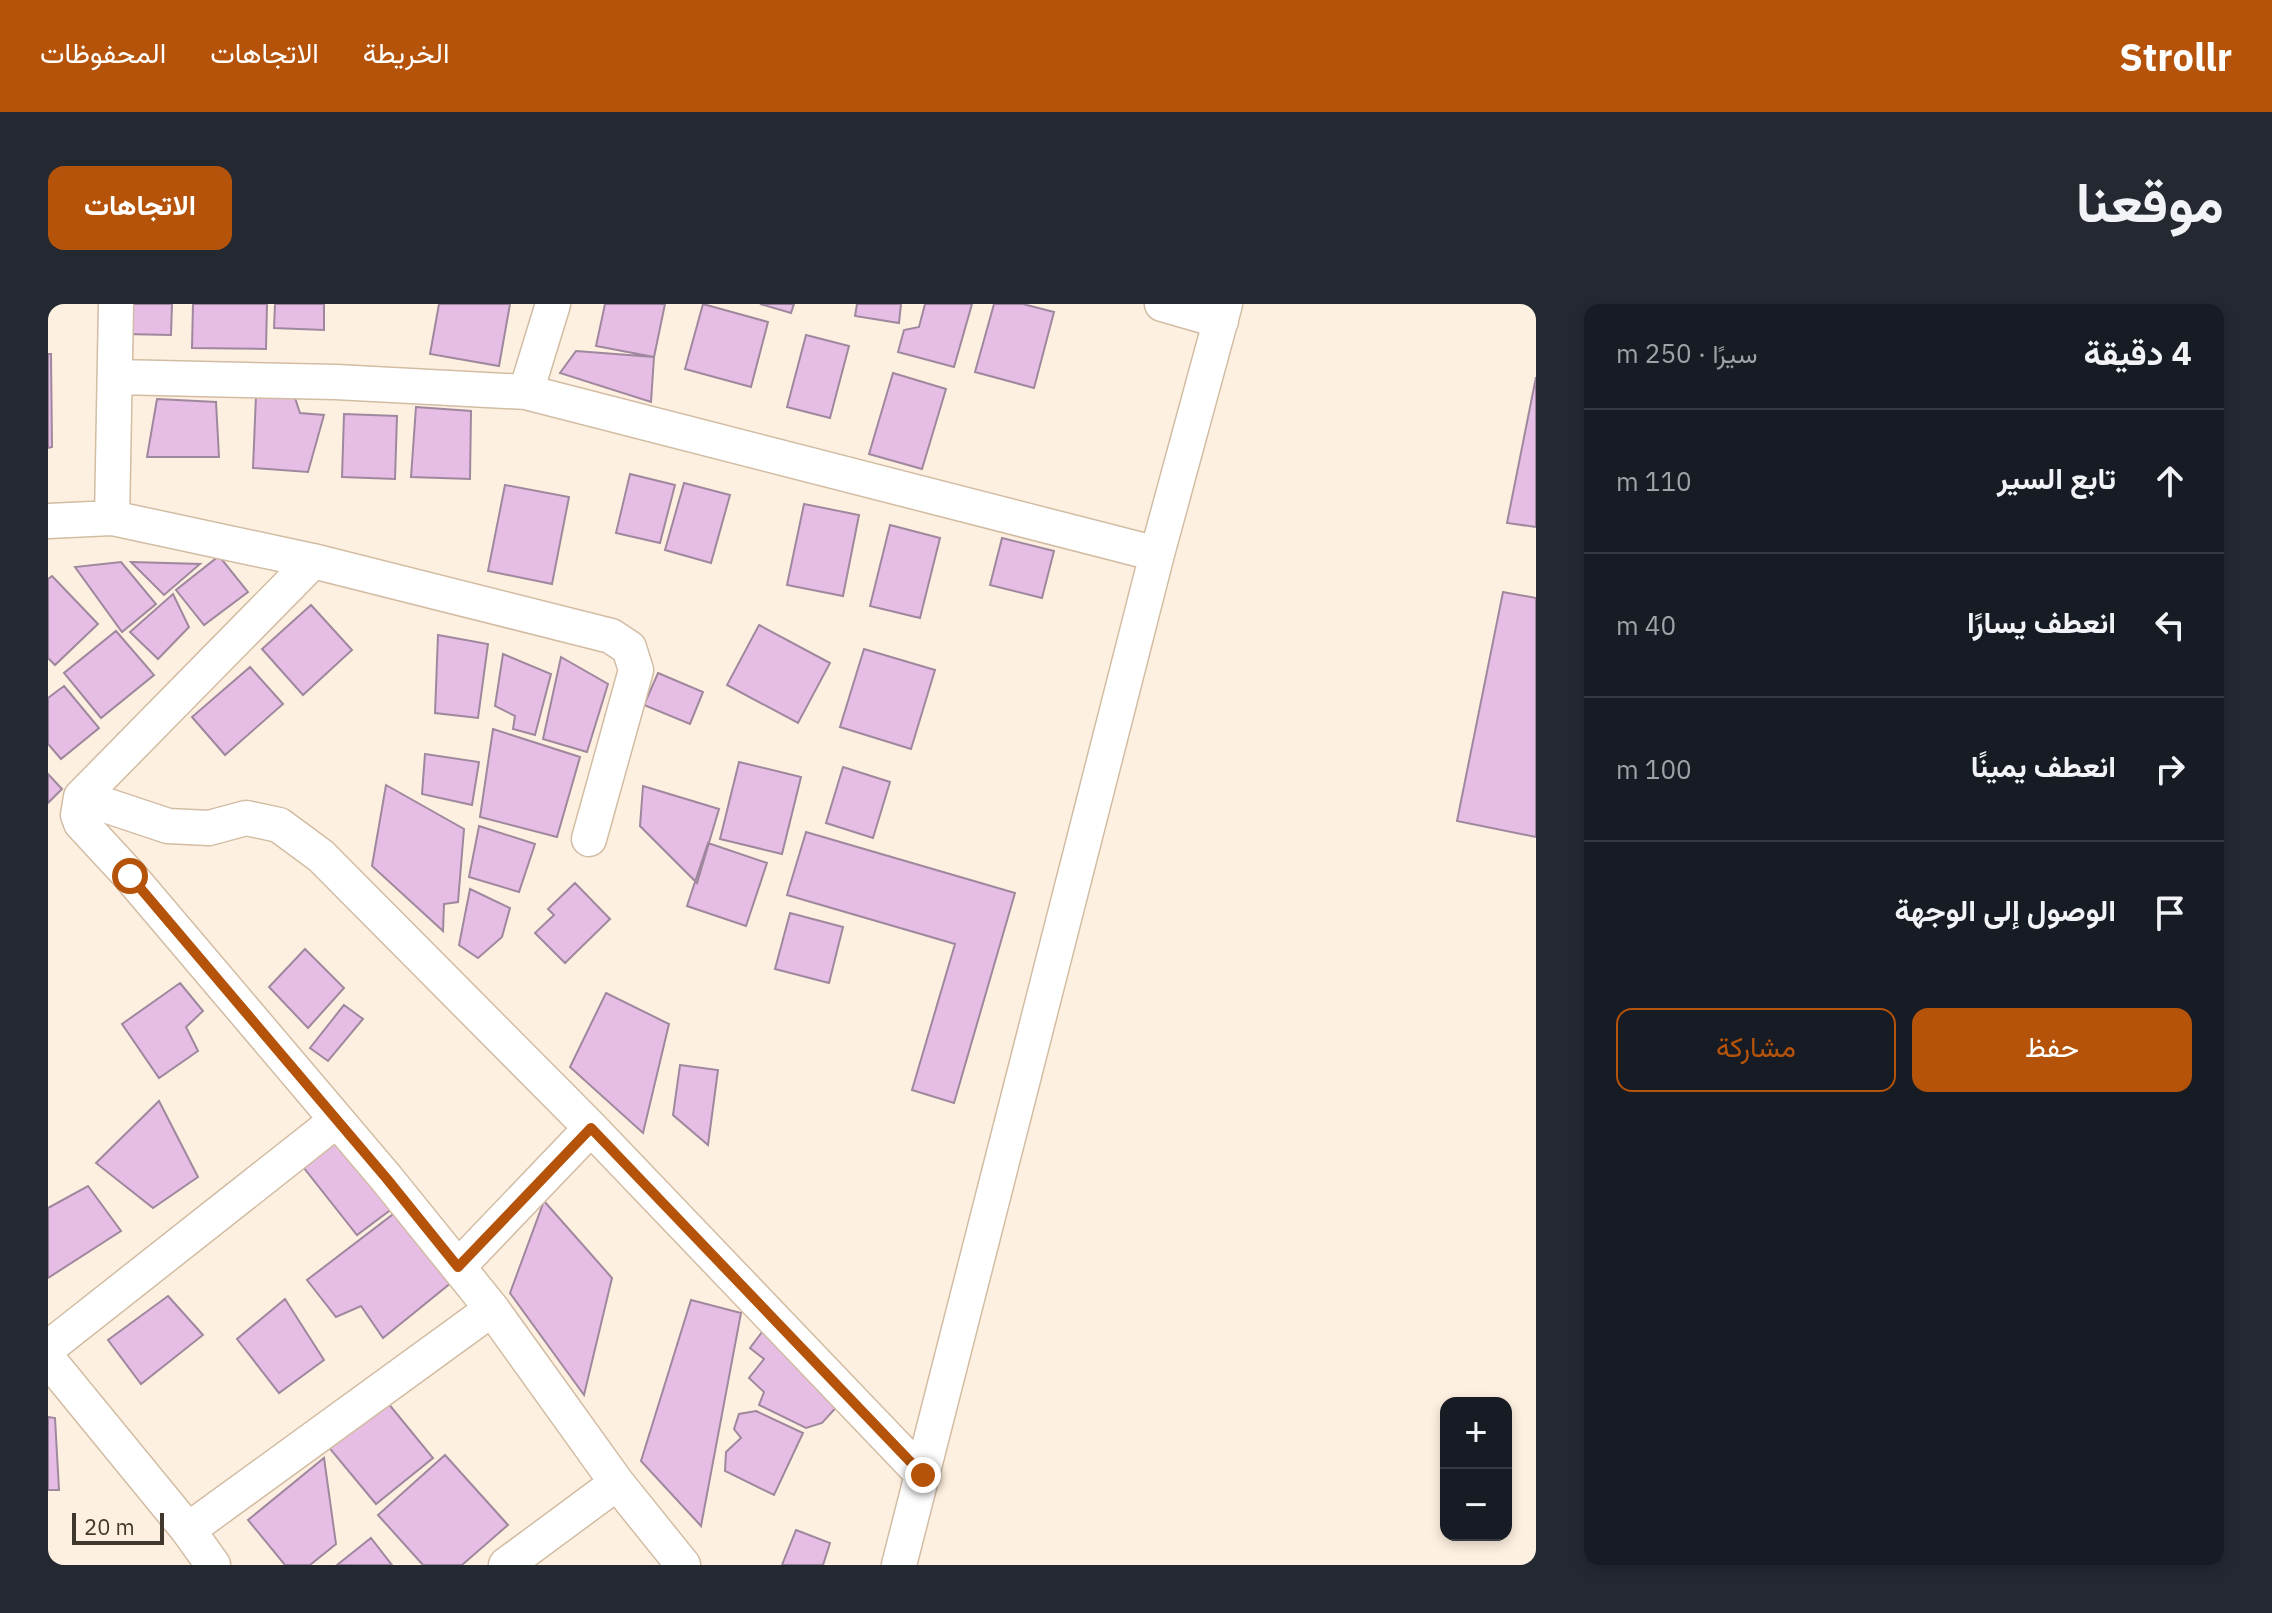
<!DOCTYPE html>
<html lang="ar">
<meta charset="utf-8">
<style>
body{margin:0;font-family:"IBM Plex Sans",Vazirmatn,sans-serif;background:#242831;color:#f1f3f6;direction:rtl}
.controls{position:absolute;right:24px;bottom:24px;display:grid;overflow:hidden;border-radius:16px;box-shadow:0 4px 12px #0003}
.controls button{width:72px;height:72px;display:grid;place-items:center;padding:0;border:0;border-bottom:2px solid #363941;background:#171b24;color:#f1f3f6;font:40px sans-serif}
.scale{position:absolute;left:24px;bottom:20px;width:92px;box-sizing:border-box;padding-left:8px;border:4px solid #41382d;border-top:0;font-size:22px;line-height:28px;white-space:nowrap;color:#41382d;-webkit-text-stroke:6px #fef0e0;paint-order:stroke}
.stop{position:absolute;width:24px;height:24px;margin:-18px;border:6px solid #b45309;border-radius:50%;background:#fff}
.stop.end{background:#b45309;border-color:#fff;box-shadow:0 2px 8px #0008}
.list{margin:0;padding:0;list-style:none}
h2{display:flex;justify-content:space-between;align-items:center;height:104px;margin:0;padding:0 32px;font-size:34px}
h2 small{font-size:26px;font-weight:400;color:#9ea1a6}
.list li{display:grid;grid-template-columns:52px 1fr auto;gap:24px;align-items:center;box-sizing:border-box;height:144px;padding:0 32px;border-top:2px solid #363941}
.list b{display:block;font-size:30px;white-space:nowrap}
.list em{font-size:26px;font-style:normal;color:#9ea1a6}
.actions{display:flex;gap:16px;padding:24px 32px}
.actions a{flex:1;padding:18px 0;border:2px solid #b45309;border-radius:16px;text-align:center;font-size:28px;color:#b45309}
.actions .main{background:#b45309;color:#fff}
.icon{flex:none;width:44px;height:44px;fill:none;stroke:currentColor;stroke-width:2;stroke-linecap:round;stroke-linejoin:round}
.map{position:relative;flex:none;width:1488px;height:1261px;overflow:hidden;direction:ltr;border-radius:16px}
header{display:flex;align-items:center;gap:48px;box-sizing:border-box;height:112px;padding:0 40px;background:#b45309;color:#fff}
header strong{font-size:38px}
nav{display:flex;gap:44px;margin-inline-start:auto;font-size:28px}
.intro{display:flex;align-items:center;justify-content:space-between;box-sizing:border-box;height:192px;padding:0 48px}
h1{margin:0;font-size:56px}
.button{padding:20px 36px;border-radius:16px;background:#b45309;color:#fff;font-size:28px;font-weight:700}
main{display:flex;gap:48px;padding:0 48px}
aside{flex:1;background:#171b24;border-radius:16px;box-shadow:0 4px 12px #0003}
.map>svg:first-child{display:block}
.building{fill:#e6bde4;stroke:#9f889e;stroke-width:2}
.lines{fill:none;stroke-linecap:round;stroke-linejoin:round}
.minor-casing{stroke:#d2bca3;stroke-width:37}
.minor{stroke:#fff;stroke-width:34}
.route{stroke:#b45309;stroke-width:10}
</style>
<header>
<strong>Strollr</strong>
<nav><a>الخريطة</a><a>الاتجاهات</a><a>المحفوظات</a></nav>
</header>
<div class="intro"><h1>موقعنا</h1><a class="button">الاتجاهات</a></div>
<main>
<aside>
<h2>4 دقيقة<small>سيرًا · 250 m</small></h2>
<ul class="list">
<li><svg class="icon" aria-label="ahead" viewBox="0 0 24 24"><path d="M12 20V5M6 11l6-6 6 6"/></svg><div><b>تابع السير</b></div><em>110 m</em></li>
<li><svg class="icon" aria-label="left" viewBox="0 0 24 24"><path d="M17 20v-9H6M10 6l-5 5 5 5"/></svg><div><b>انعطف يسارًا</b></div><em>40 m</em></li>
<li><svg class="icon" aria-label="right" viewBox="0 0 24 24"><path d="M7 20v-9h11M14 6l5 5-5 5"/></svg><div><b>انعطف يمينًا</b></div><em>100 m</em></li>
<li><svg class="icon" aria-label="arrive" viewBox="0 0 24 24"><path d="M6 21V4h12l-3 4 3 4H6"/></svg><div><b>الوصول إلى الوجهة</b></div></li>
</ul>
<div class="actions"><a class="main">حفظ</a><a>مشاركة</a></div>
</aside>
<div class="map">
<svg width="1488" height="1261" viewBox="0 0 1488 1261">
<rect width="100%" height="100%" fill="#fef0e0"/>
<path class="building" d="M77,0H124L123,31L76,30Z
M145,0H219L218,45L144,44Z
M227,0H276V26L226,24Z
M391,0H462L451,62L382,50Z
M557,0H617L606,53L548,42Z
M655,0L720,18L703,83L637,65Z
M712,0H746L743,9Z
M809,0H853L851,19L807,12Z
M877,0H924L906,63L850,48L856,26L871,23Z
M946,0H975L1006,8L986,84L927,68Z
M758,31L801,42L782,114L739,103Z
M528,47L606,53L603,98L512,69Z
M0,50H3L4,143L0,144Z
M845,69L898,85L874,165L821,150Z
M1488,73V223L1459,219Z
M208,91L247,94L252,109L276,111L260,168L205,164Z
M109,95L168,98L171,153H99Z
M368,103L423,107L422,175L363,173Z
M296,110L349,112L347,175L294,173Z
M582,170L627,181L612,239L568,229Z
M636,179L682,191L663,259L617,246Z
M457,181L521,193L504,280L440,267Z
M756,200L811,211L795,292L739,281Z
M842,221L892,234L872,314L822,302Z
M954,234L1006,247L994,294L942,281Z
M171,252L200,288L156,321L128,286Z
M73,258L108,300L74,328L27,263Z
M83,258L152,260L116,291Z
M4,272L50,320L7,361L0,354V275Z
M1455,288L1488,294V533L1409,517Z
M125,290L141,323L110,355L82,328Z
M263,301L304,346L255,391L214,345Z
M711,321L782,359L750,419L679,381Z
M68,327L106,371L53,414L16,369Z
M390,331L440,340L430,414L387,409Z
M816,345L887,366L863,445L792,423Z
M455,350L503,370L487,431L465,425L467,412L447,402Z
M513,353L560,380L539,448L495,435Z
M202,363L235,400L177,451L144,413Z
M610,369L655,388L642,420L596,401Z
M16,382L51,424L13,455L0,440V394Z
M445,425L532,453L509,533L432,513Z
M377,450L431,458L424,501L374,490Z
M691,458L753,473L734,550L672,535Z
M795,463L842,478L825,534L778,519Z
M0,470L14,485L0,499Z
M338,481L416,525L410,598L396,600L395,627L324,562Z
M595,482L671,505L649,579L592,522Z
M431,522L487,540L471,588L421,573Z
M758,528L967,589L906,799L864,786L907,640L739,591Z
M660,539L719,559L698,622L639,602Z
M527,579L562,615L517,659L487,629L506,611L500,605Z
M422,585L462,604L454,633L430,654L411,641Z
M742,609L795,623L781,679L727,665Z
M257,645L296,684L260,724L221,683Z
M132,679L155,707L138,723L150,747L111,774L74,720Z
M558,689L621,720L595,829L522,763Z
M296,701L315,715L280,757L262,744Z
M632,761L670,766L660,841L625,811Z
M111,797L150,873L105,904L48,859Z
M288,833L345,904L309,931L252,859Z
M40,882L73,927L0,974V904Z
M496,897L564,974L536,1091L462,989Z
M348,908L404,978L335,1034L313,1002L288,1013L259,976Z
M120,992L155,1031L93,1080L60,1036Z
M237,995L276,1056L231,1089L189,1035Z
M643,996L693,1009L653,1222L593,1157Z
M717,1024L794,1097L774,1119L758,1124L711,1101L716,1088L701,1074L716,1055L702,1044Z
M335,1093L385,1154L328,1200L278,1140Z
M708,1107L755,1129L726,1191L677,1167L678,1148L693,1134L686,1125L691,1110Z
M0,1113L7,1114L11,1186H0Z
M397,1151L460,1221L414,1261H375L330,1211Z
M276,1154L288,1240L262,1261H237L200,1216Z
M748,1226L782,1239L775,1261H734Z
M323,1234L344,1261H289Z"/>
<g class="lines">
<defs>
<path id="minor" d="M1114,0L1173,17
M68,73L288,78L478,88L1109,250
M478,88L505,0
M64,214L68,0
M0,217L64,214L265,257L563,332L581,344L588,366L541,535
M265,257L33,493L120,522L161,524L198,514L231,521L273,552L543,824L875,1171
M33,493L30,511L33,519L82,572L339,875L444,1005L569,1179L635,1261
M410,963L543,824
M0,1044L289,816
M0,1055L140,1226L165,1261
M140,1226L444,1005
M458,1261L569,1179
M851,1261L1109,250L1177,0"/>
</defs>
<use href="#minor" class="minor-casing"/>
<use href="#minor" class="minor"/>
</g>
<g class="lines">
<path class="route" d="M82,572L339,875L410,963L543,824L875,1171"/>
</g>
</svg>
<div class="controls">
<button>+</button>
<button>−</button>
</div>
<div class="scale">20 m</div>
<div class="stop" style="left:82px;top:572px"></div>
<div class="stop end" style="left:875px;top:1171px"></div>
</div>
</main>
